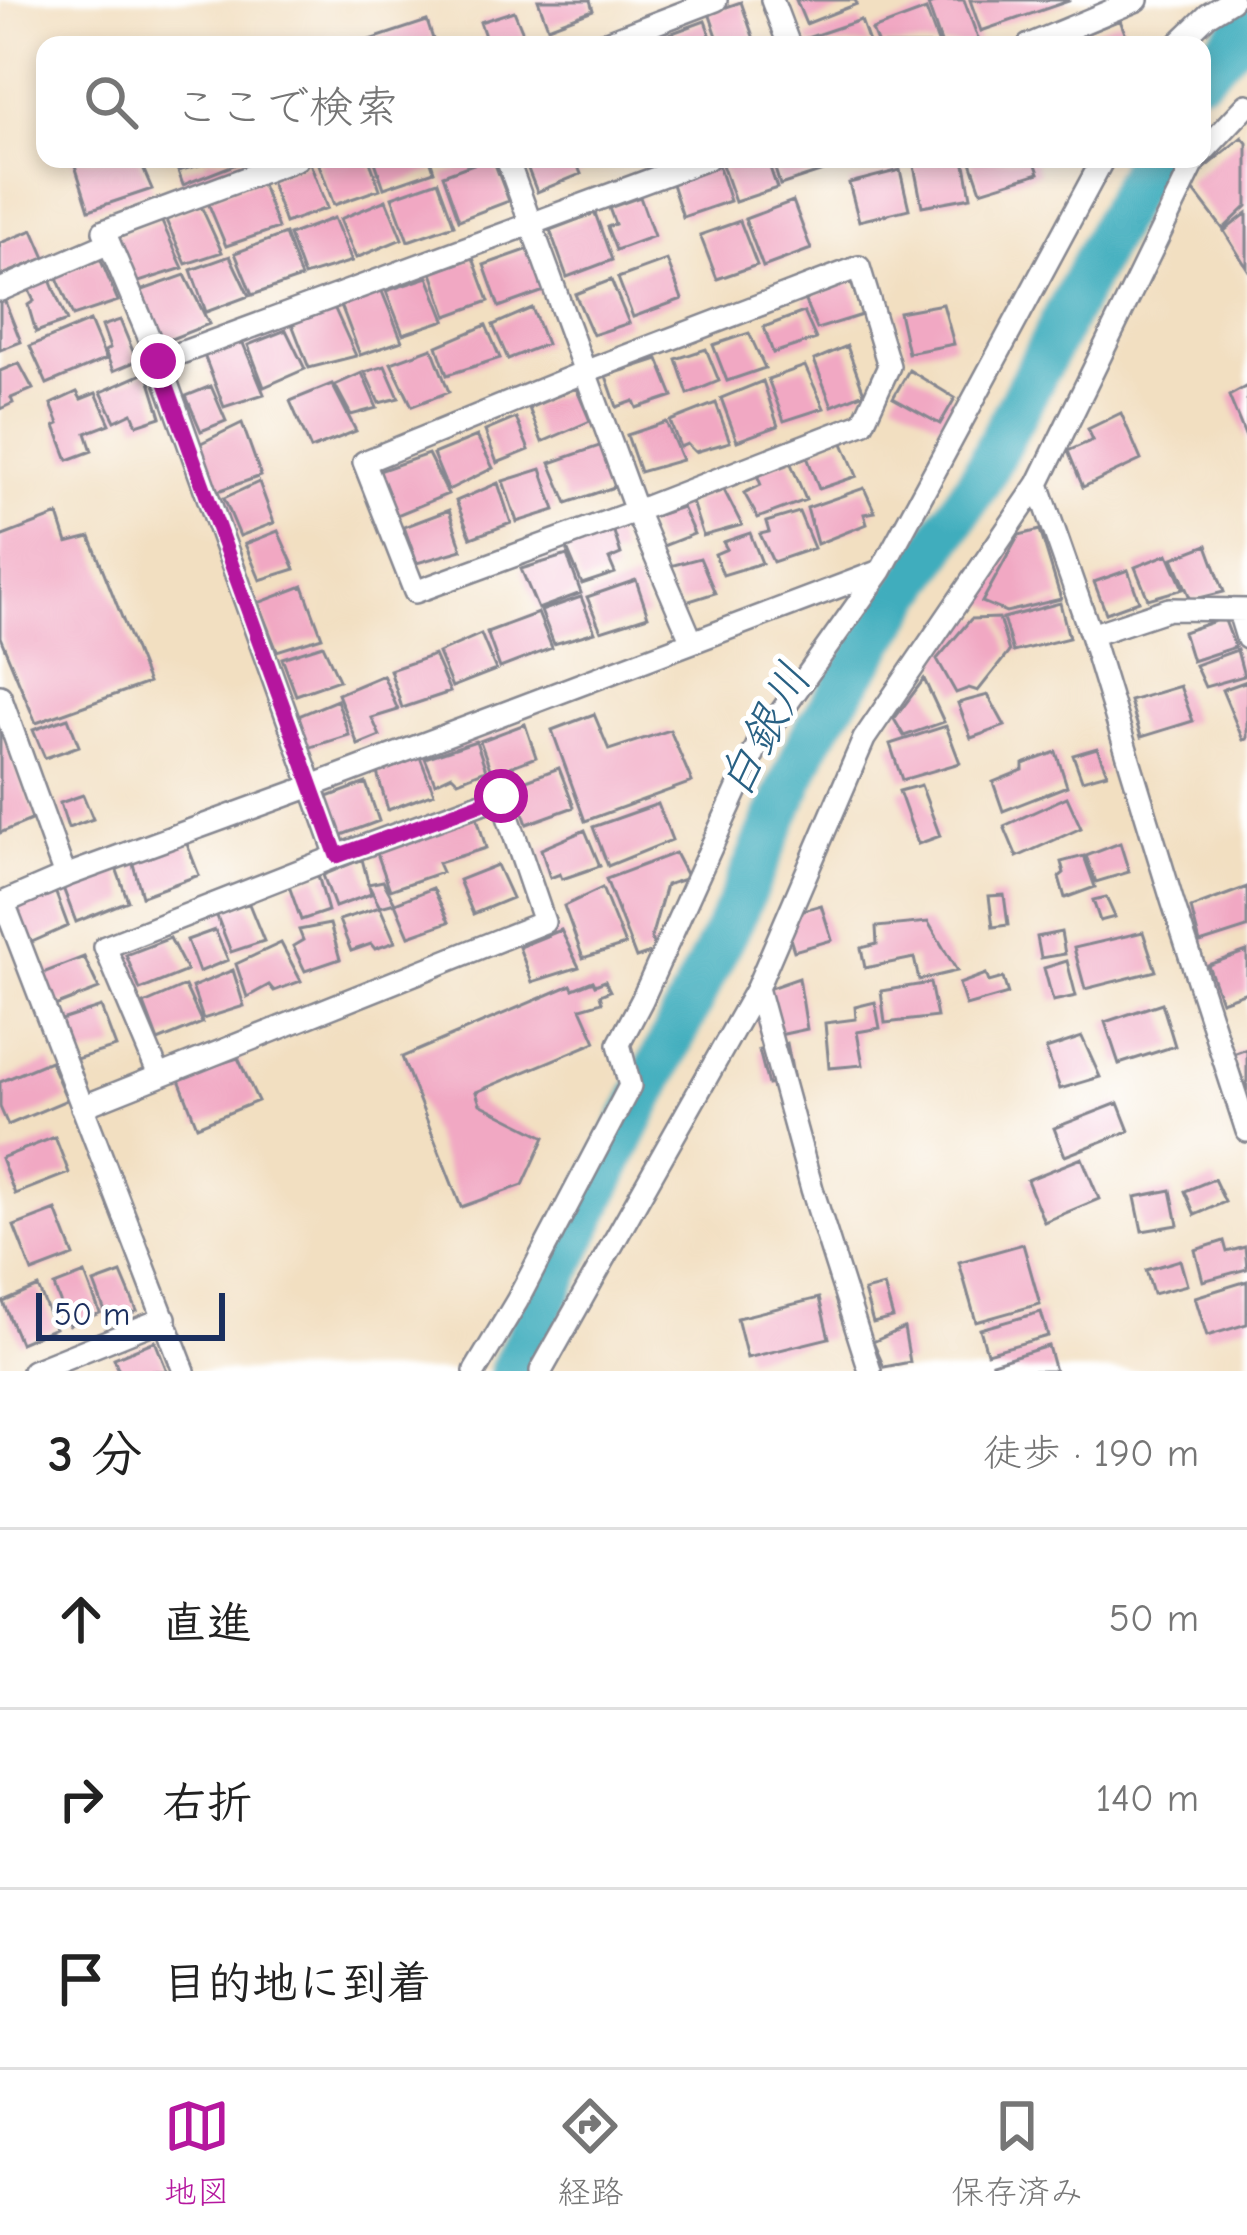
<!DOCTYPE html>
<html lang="ja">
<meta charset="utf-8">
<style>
body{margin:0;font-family:"Comic Neue","Klee One",sans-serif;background:#f6f6f6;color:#222}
.scale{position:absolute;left:36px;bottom:30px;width:189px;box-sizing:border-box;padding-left:12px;border:6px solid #1b2f5e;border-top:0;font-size:33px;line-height:42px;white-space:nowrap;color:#1b2f5e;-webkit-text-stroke:9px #fff;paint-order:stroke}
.stop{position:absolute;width:36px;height:36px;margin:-27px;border:9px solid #b5179e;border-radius:50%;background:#fff}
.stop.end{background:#b5179e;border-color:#fff;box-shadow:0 3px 12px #0008}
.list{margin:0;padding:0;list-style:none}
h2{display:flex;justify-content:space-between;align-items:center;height:156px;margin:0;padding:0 48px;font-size:51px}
h2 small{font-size:39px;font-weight:400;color:#767676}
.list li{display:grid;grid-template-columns:78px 1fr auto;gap:36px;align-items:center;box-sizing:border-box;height:180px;padding:0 48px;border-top:3px solid #e0e0e0}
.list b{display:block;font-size:45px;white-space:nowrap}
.list em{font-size:39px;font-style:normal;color:#767676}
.icon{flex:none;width:66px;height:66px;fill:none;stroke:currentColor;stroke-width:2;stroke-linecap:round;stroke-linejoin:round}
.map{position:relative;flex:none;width:1247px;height:1371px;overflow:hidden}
.search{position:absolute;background:#fff;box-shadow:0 6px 18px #0003;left:36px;right:36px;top:36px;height:132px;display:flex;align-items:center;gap:30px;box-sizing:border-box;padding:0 42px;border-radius:24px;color:#767676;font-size:45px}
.sheet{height:696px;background:#fff}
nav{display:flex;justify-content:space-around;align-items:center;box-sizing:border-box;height:168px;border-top:3px solid #e0e0e0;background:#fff;font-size:33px;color:#767676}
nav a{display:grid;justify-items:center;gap:6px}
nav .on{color:#b5179e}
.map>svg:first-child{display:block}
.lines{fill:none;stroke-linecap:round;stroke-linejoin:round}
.river{stroke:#3fadbd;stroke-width:45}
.building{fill:#f1a8c3}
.minor-casing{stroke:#868790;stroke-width:26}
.minor{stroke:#fff;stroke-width:21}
.route{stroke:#b5179e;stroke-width:15}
.labels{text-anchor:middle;stroke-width:10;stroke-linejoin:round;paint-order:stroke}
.water-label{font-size:48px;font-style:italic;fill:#296184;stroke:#fff}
</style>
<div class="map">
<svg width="1247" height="1371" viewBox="0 0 1247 1371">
<rect width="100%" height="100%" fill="#fff"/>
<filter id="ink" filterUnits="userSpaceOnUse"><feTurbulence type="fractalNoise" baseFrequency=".00833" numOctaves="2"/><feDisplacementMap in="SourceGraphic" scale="24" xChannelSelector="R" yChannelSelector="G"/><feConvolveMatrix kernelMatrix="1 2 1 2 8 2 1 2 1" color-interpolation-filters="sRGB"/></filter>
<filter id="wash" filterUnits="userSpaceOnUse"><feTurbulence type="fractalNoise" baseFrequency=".004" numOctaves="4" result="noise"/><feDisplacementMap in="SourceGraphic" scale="48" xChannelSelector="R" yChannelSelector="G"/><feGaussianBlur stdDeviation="2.7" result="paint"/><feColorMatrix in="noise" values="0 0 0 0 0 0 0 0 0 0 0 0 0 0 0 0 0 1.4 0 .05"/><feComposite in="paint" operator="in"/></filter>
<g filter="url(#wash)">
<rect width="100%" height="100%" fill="#f2dfc1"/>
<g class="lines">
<path class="river" d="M1202,73L1247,27
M512,1371L615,1154L737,908L810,740L981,478L1147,159"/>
</g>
<g id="blocks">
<path class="building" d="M538,0H590L593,10L548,27Z
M796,0H855L857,4L806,24Z
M942,0H964L979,41L968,45H942L928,5Z
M970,0H1069V1L981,31Z
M741,2L756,45H720L709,13Z
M926,10L939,45H878L872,30Z
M514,11L528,45H488L480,22Z
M861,20L870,45H810L807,38Z
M1120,20L1129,44L1087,45L1083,35Z
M427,21L435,45H357V44Z
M705,21L714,45H667L664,36Z
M1242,137L1247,143V206L1223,229L1187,182Z
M73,159H139L152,189L89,210Z
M205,159H249L183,185L178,171L207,163Z
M317,159H369L380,189L334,205Z
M374,159H430L434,171L384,188Z
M487,159H493L509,201L459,220L443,175Z
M524,159H575L581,174L537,192Z
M716,159L730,201L683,217L669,175Z
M720,159H767L777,188L735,202Z
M772,159H823L826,170L780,185Z
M954,159H964L971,197L922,206L914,166Z
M970,159H1034L1039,173L981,191Z
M310,163L327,208L285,223L269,177Z
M900,170L909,209L859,221L849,183Z
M260,179L278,228L226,246L206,198Z
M438,181L454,225L408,241L392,197Z
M640,197L654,236L616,250L607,227L615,224L609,208Z
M386,200L402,239L356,258L340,219Z
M793,201L811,249L763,267L745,219Z
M200,204L222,252L186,264L165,218Z
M595,213L612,260L567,277L550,230Z
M1247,213V268L1224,231Z
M334,218L352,261L304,276L289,235Z
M161,220L183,268L136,283L116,237Z
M740,221L757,265L717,279L700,235Z
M33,230L45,258L0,276V243Z
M285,234L301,278L252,295L235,253Z
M529,249L544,291L499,307L484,265Z
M99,256L118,301L73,316L56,275Z
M230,256L249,296L206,312L191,270Z
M473,258L489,301L447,316L432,273Z
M667,260L682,299L633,317L618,278Z
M48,275L67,321L36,332L28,305L34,301L27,286Z
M185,275L209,324L161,343L140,291Z
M428,277L445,320L403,334L386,291Z
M611,280L629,323L593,335L575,294Z
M851,282L862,315L817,329L804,299Z
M0,289L21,342L0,350Z
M381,289L402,341L360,355L341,305Z
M943,304L954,344L908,353L899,312Z
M334,307L356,356L309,368L292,324Z
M532,308L546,344L508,359L493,325Z
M804,312L816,339L773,353L764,327Z
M120,320L137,361L113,371L105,351L110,348L102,326Z
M90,321L106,359L47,384L30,346Z
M486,325L500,358L447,375L437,346Z
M286,330L305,369L264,387L248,345Z
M749,333L765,368L727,381L713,345Z
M242,341L264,394L224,407L204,355Z
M847,346L864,393L832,406L814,360Z
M432,348L449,392L412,406L391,363Z
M706,349L719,381L688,394L676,359Z
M658,359L673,396L637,408L634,401L617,407L606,376Z
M19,363L33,389L11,398L13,403L0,409V371Z
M385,366L399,398L379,403L365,372Z
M805,366L824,408L784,421L768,379Z
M909,370L955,398L940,424L893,398Z
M147,372L161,417L137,425L132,413L115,421L101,392Z
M362,373L377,408L351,415L335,385Z
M763,381L778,426L737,441L721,398Z
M332,384L356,431L311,449L290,401Z
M211,386L226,421L201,431L186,396Z
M1247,386V440L1229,396Z
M576,388L590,421L542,442L529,408Z
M77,392L81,399L96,393L110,424L86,433L92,451L68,460L55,426L59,424L51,404Z
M716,403L730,442L695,452L687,444L680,447L670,421Z
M1121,413L1141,460L1083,487L1068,451L1093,440L1088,429Z
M516,418L529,450L497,463L485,431Z
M666,422L682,460L640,472L627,435Z
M242,423L261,476L215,492L197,445Z
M477,436L493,468L448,490L433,454Z
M842,441L857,476L819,489L806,454Z
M602,445L620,485L567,503L550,463Z
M428,454L448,494L397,515L379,471Z
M789,459L806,500L758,518L744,493L761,485L755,470Z
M541,469L555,510L517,522L503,481Z
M259,482L274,523L240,536L224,498Z
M498,483L511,523L471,538L456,501Z
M864,488L875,512L864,514L867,524L817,544L807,508Z
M724,490L742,525L703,536L692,502Z
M682,507L694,534L658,548L646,519Z
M449,510L462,550L417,563L404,527Z
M799,512L814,548L773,562L760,534L769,532L766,522Z
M58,515L67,543L90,537L148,683L36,723L0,637V537Z
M613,529L621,554L609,559L615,573L582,584L566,546Z
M1040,530L1061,599L1006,612L982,602L1019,535Z
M278,531L295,569L260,580L245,544Z
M750,533L762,563L723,575L715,554L727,549L723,542Z
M1207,545L1224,592L1191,600L1173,558Z
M1168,554L1183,589L1148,599L1135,567Z
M567,555L581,593L538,609L521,569Z
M700,558L715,593L680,604L666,567Z
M1128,570L1139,601L1106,613L1094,582Z
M636,580L648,616L601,631L587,597Z
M303,586L322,637L277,651L258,603Z
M581,597L595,632L554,644L541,611Z
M1060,603L1069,638L1013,652L1003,618Z
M538,613L552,648L500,668L487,632Z
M999,618L1009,652L978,691L969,688L956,693L937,659L971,619Z
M1224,618L1235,647L1192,661L1183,632Z
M481,634L496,670L452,687L438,653Z
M323,645L339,680L296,695L282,658Z
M1237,650L1244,676L1205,687L1195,665Z
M434,655L450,692L402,708L390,670Z
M383,675L398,710L372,718L380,736L358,745L338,694Z
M924,679L944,722L904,736L894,719Z
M1247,681V739L1243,740L1222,690Z
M1180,686L1193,721L1141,737L1130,701Z
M988,695L1005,726L971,738L958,703Z
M337,700L349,735L308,748L296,717Z
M594,714L609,750L670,730L692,782L585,821L552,730Z
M68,718L79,746L45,758L33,730Z
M525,724L536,757L492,774L480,741Z
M946,726L960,763L902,780L890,744Z
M0,730L36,818L0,833Z
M476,741L486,770L458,781L452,775L435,783L425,758Z
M1097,748L1107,773L1082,780L1073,755Z
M1056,752L1067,786L1003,811L993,782L1023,770V764Z
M420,757L434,793L388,810L377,773Z
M559,768L574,807L527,824L513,785Z
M366,783L379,821L339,836L325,798Z
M921,785L940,836L918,844L899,791Z
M83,795L93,819L68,828L60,803Z
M1067,797L1081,828L1017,857L1004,826Z
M658,804L672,840L608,866L593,827Z
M464,815L467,820L477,817L486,848L438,863L442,872L390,890L377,853Z
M585,830L600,866L562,879L560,874L550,878L541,849Z
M185,839L199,875L142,896L131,857Z
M1120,843L1129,872L1096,882L1086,856Z
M675,853L688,878L666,885L651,938L656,951L636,958L606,879Z
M1084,856L1095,887L1065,898L1059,877L1064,873L1061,862Z
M362,859L371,894L335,907L323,875Z
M115,865L128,901L76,922L62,885Z
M497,865L512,898L473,914L459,880Z
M318,875L328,911L301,920L289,886Z
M383,881L395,903L380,907L395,942L375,949L371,944L351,951L339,920L380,907L368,884Z
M1247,887V928L1200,943L1191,908Z
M54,888L68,926L25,945L8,909Z
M433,888L449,922L409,936L395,903Z
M602,888L625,945L583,958L564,906Z
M1004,895L1008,925L993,927L989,896Z
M1106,897L1115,917L1100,921L1093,900Z
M249,904L264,941L231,952L215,911Z
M821,905L832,940L794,951L783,916Z
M928,922L957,971L919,980L914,958L865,968L861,948L877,944L876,927Z
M330,924L340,959L305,971L293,946L303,940L299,930Z
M215,930L228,960L199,972L187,940Z
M561,930L579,967L532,982L519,947Z
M1061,932L1065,954L1041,958L1037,937Z
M1143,932L1156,971L1085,989L1074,948Z
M170,938L187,971L140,990L126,955Z
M281,943L301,981L274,991L269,985L247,997L236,964Z
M1247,951V992L1221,1001L1208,965Z
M84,957L99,989L47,1009L35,976Z
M1067,961L1076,996L1053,1001L1044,968Z
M233,970L244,1006L203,1019L192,987Z
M986,974L989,982L1003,978L1008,994L966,1006L959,984Z
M799,978L807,1029L761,1039L750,995Z
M593,981L595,985L605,981L610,991L600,995L602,1002L581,1008L596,1042L476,1092L480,1104L545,1137L523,1185L461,1207L402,1057L571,985L573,989Z
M930,983L937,1017L885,1023L881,991Z
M185,986L202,1023L158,1041L144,1004Z
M875,1002L880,1028L857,1032L863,1065L829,1068L825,1023L856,1019L855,1007Z
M1162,1003L1175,1046L1119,1064L1105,1022Z
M101,1007L116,1047L66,1062L49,1024Z
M1082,1037L1100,1077L1060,1089L1046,1049Z
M787,1043L794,1080L768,1085L759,1050Z
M1247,1049V1091L1233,1054Z
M238,1058L258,1101L197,1126L178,1077Z
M50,1061L67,1100L8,1125L0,1107V1082Z
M1118,1103L1129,1131L1065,1156L1054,1128Z
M55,1137L69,1173L15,1194L1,1158Z
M1082,1158L1099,1199L1044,1222L1027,1180Z
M1214,1179L1225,1202L1195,1215L1185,1191Z
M1171,1190L1178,1225L1142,1231L1135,1197Z
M56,1210L74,1256L32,1272L14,1226Z
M1224,1241L1227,1252L1245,1247L1247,1269L1203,1281L1195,1250Z
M1023,1244L1040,1304L976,1322L959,1262Z
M1180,1260L1187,1285L1153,1294L1146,1270Z
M121,1273L137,1311L109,1322L94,1283Z
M85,1274L100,1313L69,1325L54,1286Z
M1247,1281V1324L1207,1336L1195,1297Z
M884,1286L893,1318L873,1323L864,1291Z
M38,1287L55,1328L20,1343L3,1302Z
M819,1298L829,1338L747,1358L737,1318Z
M1041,1312L1048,1336L987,1353L980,1329Z
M904,1328L910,1362L884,1367L873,1342Z
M155,1341L167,1371H119L114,1358Z
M1048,1346L1055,1371H994L992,1363Z"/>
</g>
</g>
<g filter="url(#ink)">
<use href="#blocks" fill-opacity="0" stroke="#868790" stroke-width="3"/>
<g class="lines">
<defs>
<path id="minor" d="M772,0L789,45
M599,45L716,0
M1029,45L1137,0
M1177,45L1208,15L1232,0
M1202,153L1247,105
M507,159L636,511L692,642
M859,267L889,366L863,423L636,511L415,592L364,462L587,371Z
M0,290L109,243
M159,361L707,159
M1038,484L1091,635L1169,609L1247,610
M1239,612L1247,638
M1091,635L1172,900L1247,1131
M0,696L65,876
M4,903L184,1371
M0,904L65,876L312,786L880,571
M757,988L812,1189L870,1371
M159,1075L105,947L337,856
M82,1107L544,922L501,796L337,856L159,361L104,231L297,159
M33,1371L165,1318
M475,1371L517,1301L630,1086L619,1044L642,1000L757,746L881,571L1103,159
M541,1371L757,988L864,739L1038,484L1196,159"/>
</defs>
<use href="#minor" class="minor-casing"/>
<use href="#minor" class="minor"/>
</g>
</g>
<g class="lines" filter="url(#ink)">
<path class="route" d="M158,361L337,856L501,796"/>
</g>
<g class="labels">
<g class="water-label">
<text transform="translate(763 730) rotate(-62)" y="17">白銀川</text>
</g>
</g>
</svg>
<div class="scale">50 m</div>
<div class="stop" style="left:501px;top:796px"></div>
<div class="stop end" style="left:158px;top:361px"></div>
<div class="search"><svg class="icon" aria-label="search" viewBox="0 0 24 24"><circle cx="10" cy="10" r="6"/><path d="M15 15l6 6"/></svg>ここで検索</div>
</div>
<section class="sheet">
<h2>3 分<small>徒歩 · 190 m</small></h2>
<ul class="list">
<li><svg class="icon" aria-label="ahead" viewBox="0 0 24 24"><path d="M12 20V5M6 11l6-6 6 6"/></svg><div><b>直進</b></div><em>50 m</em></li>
<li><svg class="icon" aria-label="right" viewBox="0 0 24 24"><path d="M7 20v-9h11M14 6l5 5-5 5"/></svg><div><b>右折</b></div><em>140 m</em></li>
<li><svg class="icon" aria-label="arrive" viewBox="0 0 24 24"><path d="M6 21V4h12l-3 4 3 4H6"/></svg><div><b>目的地に到着</b></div></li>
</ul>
</section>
<nav>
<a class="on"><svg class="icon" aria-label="map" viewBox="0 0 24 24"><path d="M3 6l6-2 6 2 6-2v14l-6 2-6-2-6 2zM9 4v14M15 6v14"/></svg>地図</a>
<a><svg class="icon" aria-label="directions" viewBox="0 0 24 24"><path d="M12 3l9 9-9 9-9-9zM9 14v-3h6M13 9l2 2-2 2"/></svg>経路</a>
<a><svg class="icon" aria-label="saved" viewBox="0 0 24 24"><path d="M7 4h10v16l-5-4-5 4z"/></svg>保存済み</a>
</nav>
